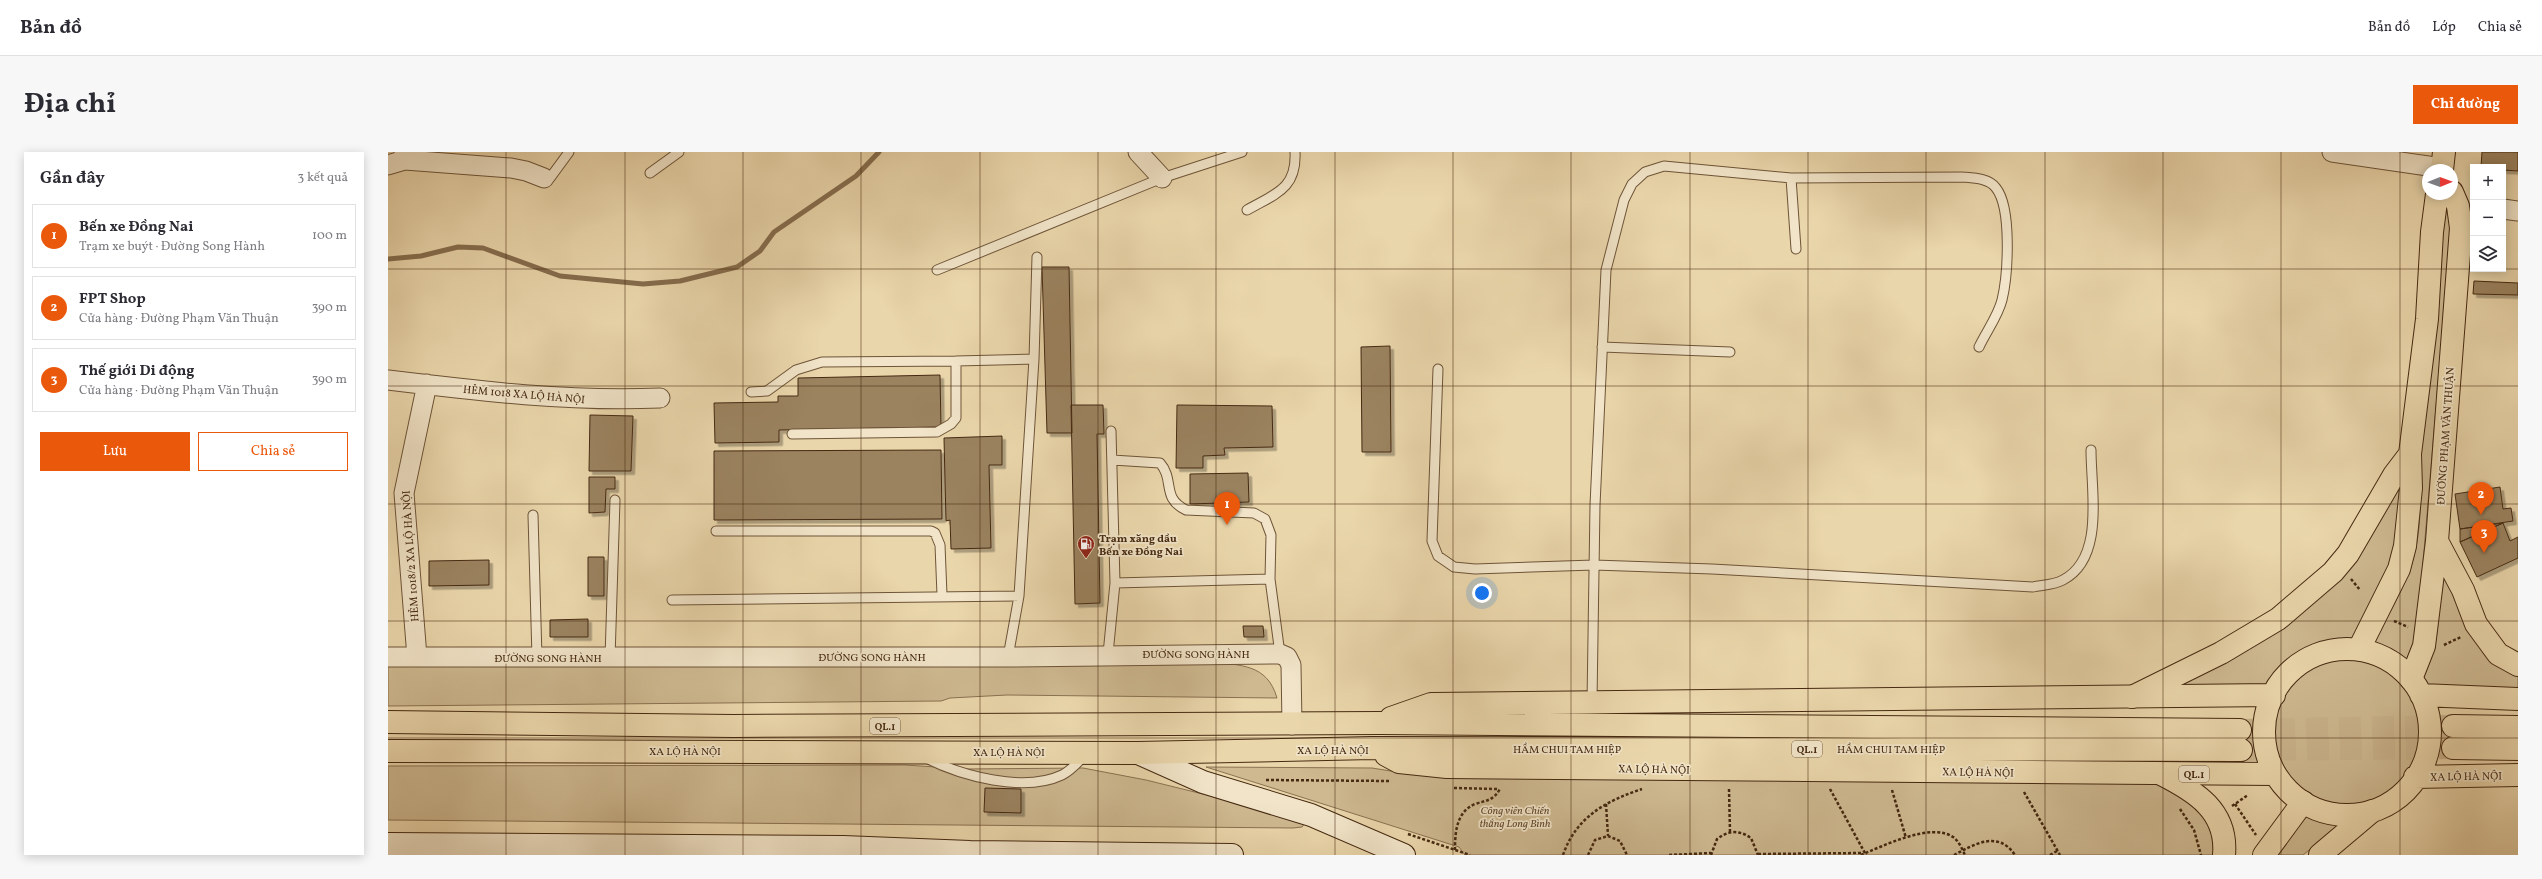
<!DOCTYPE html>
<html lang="vi">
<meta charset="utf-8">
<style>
body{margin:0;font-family:Vollkorn,serif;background:#f7f7f7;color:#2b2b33}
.controls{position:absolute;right:12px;top:12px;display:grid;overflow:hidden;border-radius:0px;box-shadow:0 2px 10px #0003}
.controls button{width:36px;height:36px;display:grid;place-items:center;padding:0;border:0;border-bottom:1px solid #e1e1e2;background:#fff;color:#2b2b33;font:20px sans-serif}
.compass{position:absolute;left:2034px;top:12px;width:36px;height:36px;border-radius:50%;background:#fff;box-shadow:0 2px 10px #0003;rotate:89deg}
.you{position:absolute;left:1094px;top:441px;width:14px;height:14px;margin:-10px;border:3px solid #fff;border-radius:50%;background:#1a73e8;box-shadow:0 0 0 6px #1a73e833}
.badge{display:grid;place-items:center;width:26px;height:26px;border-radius:50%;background:#ea580c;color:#fff;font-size:13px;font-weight:700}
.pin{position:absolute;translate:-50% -33px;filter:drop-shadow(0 1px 2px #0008)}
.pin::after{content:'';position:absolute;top:21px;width:14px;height:12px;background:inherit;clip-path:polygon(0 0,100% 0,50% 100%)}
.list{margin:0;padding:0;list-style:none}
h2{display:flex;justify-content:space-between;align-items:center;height:52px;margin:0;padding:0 16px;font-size:17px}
h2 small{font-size:13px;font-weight:400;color:#7c7c81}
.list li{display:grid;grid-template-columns:26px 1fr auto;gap:12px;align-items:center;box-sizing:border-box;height:64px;margin:0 8px 8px;padding:0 8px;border:1px solid #e1e1e2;border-radius:0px}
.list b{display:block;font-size:15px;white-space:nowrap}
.list p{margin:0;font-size:13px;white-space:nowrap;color:#7c7c81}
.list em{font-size:13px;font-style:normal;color:#7c7c81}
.actions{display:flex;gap:8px;padding:12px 16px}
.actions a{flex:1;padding:9px 0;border:1px solid #ea580c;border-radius:0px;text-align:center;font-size:14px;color:#ea580c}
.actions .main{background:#ea580c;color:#fff}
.icon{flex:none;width:22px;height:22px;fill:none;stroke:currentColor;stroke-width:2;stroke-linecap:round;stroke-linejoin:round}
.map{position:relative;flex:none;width:2130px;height:703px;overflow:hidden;border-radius:0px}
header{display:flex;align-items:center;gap:24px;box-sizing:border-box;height:56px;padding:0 20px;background:#fff;border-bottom:1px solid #e1e1e2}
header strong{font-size:19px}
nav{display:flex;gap:22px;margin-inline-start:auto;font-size:14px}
.intro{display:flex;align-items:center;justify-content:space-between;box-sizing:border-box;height:96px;padding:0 24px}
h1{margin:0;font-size:28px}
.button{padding:10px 18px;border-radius:0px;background:#ea580c;color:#fff;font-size:14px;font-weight:700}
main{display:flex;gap:24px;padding:0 24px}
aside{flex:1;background:#fff;border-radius:0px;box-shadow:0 2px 10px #0003}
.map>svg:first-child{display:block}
.green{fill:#ceb991;stroke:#8a7151}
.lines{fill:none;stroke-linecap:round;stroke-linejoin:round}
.stream{stroke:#866d4e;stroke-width:5}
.building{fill:#9b8361;stroke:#452911;filter:url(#shadow)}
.highway-tunnel{stroke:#c9b38c;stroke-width:22;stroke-dasharray:22 11;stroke-linecap:butt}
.lane-casing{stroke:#6e5438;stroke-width:11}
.street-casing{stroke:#6e5438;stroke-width:21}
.secondary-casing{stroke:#452911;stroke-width:24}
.primary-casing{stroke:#452911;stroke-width:24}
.highway-casing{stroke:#452911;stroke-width:24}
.path{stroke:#452911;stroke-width:2.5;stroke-dasharray:3 2;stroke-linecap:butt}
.lane{stroke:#f1e4c8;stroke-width:9}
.street{stroke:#f1e4c8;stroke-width:19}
.secondary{stroke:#f1e4c8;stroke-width:22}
.primary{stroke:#ead6ab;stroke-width:22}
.highway{stroke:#ead6ab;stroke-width:22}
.grid{fill:none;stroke:#452911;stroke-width:1;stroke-opacity:0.55}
.labels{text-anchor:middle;stroke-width:3.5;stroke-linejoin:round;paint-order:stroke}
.shield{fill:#f1e4c8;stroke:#796148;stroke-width:1}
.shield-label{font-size:10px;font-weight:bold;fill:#452911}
.street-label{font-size:11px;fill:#452911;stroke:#f1e4c8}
.poi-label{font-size:11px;font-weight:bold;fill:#452911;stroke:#f1e4c8;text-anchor:start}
.park-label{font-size:11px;font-style:italic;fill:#60462b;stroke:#f1e4c8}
</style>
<header>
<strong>Bản đồ</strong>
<nav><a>Bản đồ</a><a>Lớp</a><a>Chia sẻ</a></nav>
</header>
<div class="intro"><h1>Địa chỉ</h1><a class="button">Chỉ đường</a></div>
<main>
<aside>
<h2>Gần đây<small>3 kết quả</small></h2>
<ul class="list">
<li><span class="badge">1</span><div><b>Bến xe Đồng Nai</b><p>Trạm xe buýt · Đường Song Hành</p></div><em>100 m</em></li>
<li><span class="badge">2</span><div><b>FPT Shop</b><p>Cửa hàng · Đường Phạm Văn Thuận</p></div><em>390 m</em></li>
<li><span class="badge">3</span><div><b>Thế giới Di động</b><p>Cửa hàng · Đường Phạm Văn Thuận</p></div><em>390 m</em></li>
</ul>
<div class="actions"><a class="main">Lưu</a><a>Chia sẻ</a></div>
</aside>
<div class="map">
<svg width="2130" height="703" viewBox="0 0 2130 703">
<defs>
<filter id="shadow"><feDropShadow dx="3.5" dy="3.5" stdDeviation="0" flood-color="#0004"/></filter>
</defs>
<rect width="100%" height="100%" fill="#ead6ab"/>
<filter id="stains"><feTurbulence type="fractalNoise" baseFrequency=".005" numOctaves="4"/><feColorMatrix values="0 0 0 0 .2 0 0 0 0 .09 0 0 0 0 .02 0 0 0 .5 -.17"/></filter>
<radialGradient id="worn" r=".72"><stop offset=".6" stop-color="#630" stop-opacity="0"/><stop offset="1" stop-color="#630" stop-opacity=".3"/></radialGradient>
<path class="green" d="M2058,51L2063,75L2029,483L2019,510L2004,498L1985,491C1997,468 2012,444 2021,420C2035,383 2033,340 2031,302Z
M2013,323L2010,383L2002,415L1965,488C1939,488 1913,494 1894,513C1888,518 1884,527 1880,534H1776L1894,471Z
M2056,416L2130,520V538L2039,534L2034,526L2048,488Z
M1886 580a73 73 0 1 1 146 0a73 73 0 1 1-146 0Z
M821,509C852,514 879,511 889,546L619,543L562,546L553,549L0,554V511Z
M517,613L578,617L695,616L758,628L916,667L917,671L914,675L905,676L0,668V614Z
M818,615L984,616L1009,620L1326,628L1780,631L1822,665L1831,703H1077L1071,695Z
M1918,662L1935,669L1953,672L1915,703H1889Z"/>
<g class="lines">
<path class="stream" d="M0,107L33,104L70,95L95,96L172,124L255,132L292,129L349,115L372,99L386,80L468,24L491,0"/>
</g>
<path class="building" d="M2094,0H2130V19L2115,18V15H2093Z
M654,115H681L684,281H659Z
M2086,129L2130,131V143L2085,142Z
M1002,194L1003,300H974L973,195Z
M552,223L553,275L391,278V290L327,291L326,251L390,250V244H410V226Z
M683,253H715L716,282H709L712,451L687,452Z
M789,253L884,254L885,295L836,296L837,303L815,304V316H788Z
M202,263L245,264L243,319H201Z
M614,284V313H601L603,396L563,397L562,368L558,369L556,286Z
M553,298L554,367L326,368V299Z
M860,321L861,350L802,352V322Z
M201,325H227V337H218L217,360L201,361Z
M2112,335L2115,357L2123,356L2125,369L2072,377L2067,342Z
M2115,371L2122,389L2130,385V406L2089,425L2072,390Z
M2115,371L2072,390V377Z
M200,405H216V444H200Z
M101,408V433L41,434V409Z
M200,467V485H162V468Z
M855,474H875L876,485H856Z
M597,636L633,637V661L596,660Z"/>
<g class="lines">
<path class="highway-tunnel" d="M1852,578L2065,574
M1853,598L2065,596"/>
<defs>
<path id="lane" d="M291,0L262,21L291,0
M156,26H162L181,0
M1403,26L1408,97
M859,58C887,42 909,37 907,0
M549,118L774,26L854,0
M1214,195L1342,200
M646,207L649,105
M1050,217L1044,389L1050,404L1066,415L1087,417L1206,413L1324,417L1645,435C1654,433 1666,433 1675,428C1717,406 1703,339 1703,298
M363,240L379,239L408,218L434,210L568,209
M723,279L727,431
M404,282L549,280L563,272L568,266V209L646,207L631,444
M724,308L772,311C787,328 773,346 798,358L866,361L877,367L883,383L882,427
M145,363L149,506
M328,379H543L547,381L552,393L554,443
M284,448L631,444L620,505
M720,502L727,431L882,427L892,502
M222,506L227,348
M1204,550L1207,353L1218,118L1236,48L1244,32L1257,20L1276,14L1403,26L1574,25C1585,26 1601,26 1608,36C1624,56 1620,123 1614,148C1610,164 1598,180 1591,195
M538,606C574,624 636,641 674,623C684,618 690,610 697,603"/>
<path id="street" d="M16,0L17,8L123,16L138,19L156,26
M750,0L774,26
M1944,0L2054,16
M0,13L17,8
M2115,57L2130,59
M0,228C91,239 181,250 272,246
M0,505H620L892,502L899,505L903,513L904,573
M29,505L16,341L39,232"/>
<path id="secondary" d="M750,601L815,630L923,663L1016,703
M0,692L455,695L582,700L844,703"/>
<path id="primary" d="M2054,18L2056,0
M2049,389L2075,438L2088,472L2110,502L2130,513
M1971,497L2011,417L2017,394L2023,336L2022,302L2039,167L2044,80L2049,42
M2023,527L2036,494L2049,389L2073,76L2070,54L2064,40
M1744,545L1833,501L1890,467L1945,420L1960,402L2006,323L2022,302
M1773,622C1807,639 1840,659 1836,703
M1876,703L1915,650
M1932,703L1984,659"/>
<path id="highway" d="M1876 580a83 83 0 1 1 166 0a83 83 0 1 1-166 0Z
M2033,543L2130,547
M1003,566L1043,552L1886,543
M0,570L345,574L993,571L1852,578
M2065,574L2130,575
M2065,596L2130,597
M0,599L750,601L984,596L1853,598
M998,603L1011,610L1059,615L1887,622
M2027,625L2130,623"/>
</defs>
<use href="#lane" class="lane-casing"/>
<use href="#street" class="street-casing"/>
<use href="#secondary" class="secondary-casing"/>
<use href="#primary" class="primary-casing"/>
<use href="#highway" class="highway-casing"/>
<path class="path" d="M1963,427L1972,438
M2006,469L2020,475
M2056,493L2073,485
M878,628L1003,629
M1066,636L1109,637
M1341,637L1342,680
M1442,637L1478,703
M1504,638L1518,686
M1636,640L1672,703
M1218,652L1220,684
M1847,652L1868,683
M1844,654L1860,643
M1792,657L1806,678L1813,703
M1020,682L1082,703
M1067,698C1067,681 1068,660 1087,652C1099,648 1105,649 1112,637
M1370,702L1475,701
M1175,703C1188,665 1218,649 1254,637
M1200,703L1207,688L1220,684L1232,689L1239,703
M1281,703L1323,701
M1323,703L1329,687C1341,678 1351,678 1363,686L1370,703
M1473,703C1495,694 1543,670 1565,685C1571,689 1574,697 1577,703
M1566,703C1587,692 1610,678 1627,703
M1662,703L1669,699"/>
<use href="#lane" class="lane"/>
<use href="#street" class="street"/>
<use href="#secondary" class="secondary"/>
<use href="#primary" class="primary"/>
<use href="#highway" class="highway"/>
</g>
<path class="grid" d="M118,0V703M237,0V703M355,0V703M473,0V703M592,0V703M710,0V703M828,0V703M947,0V703M1065,0V703M1183,0V703M1302,0V703M1420,0V703M1538,0V703M1657,0V703M1775,0V703M1893,0V703M2012,0V703M0,117H2130M0,234H2130M0,352H2130M0,469H2130M0,586H2130"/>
<defs>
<symbol id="fuel-pin" viewBox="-11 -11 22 30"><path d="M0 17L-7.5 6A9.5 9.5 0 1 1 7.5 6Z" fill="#8f2418" stroke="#f1e4c8"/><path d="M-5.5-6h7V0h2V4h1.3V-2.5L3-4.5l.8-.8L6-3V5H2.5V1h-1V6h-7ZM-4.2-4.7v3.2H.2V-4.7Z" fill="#fff"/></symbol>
</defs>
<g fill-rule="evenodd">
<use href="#fuel-pin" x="688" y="382" width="20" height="27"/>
</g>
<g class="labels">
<g class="shield">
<rect x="482" y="566" width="30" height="16" rx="3"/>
<rect x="1404" y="589" width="30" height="16" rx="3"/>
<rect x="1791" y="614" width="30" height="16" rx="3"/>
</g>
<g class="shield-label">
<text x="497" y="578">QL.1</text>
<text x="1419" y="601">QL.1</text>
<text x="1806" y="626">QL.1</text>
</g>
<g class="street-label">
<text transform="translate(136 242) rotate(5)" y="4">HẺM 1018 XA LỘ HÀ NỘI</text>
<text transform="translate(2057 284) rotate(-86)" y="4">ĐƯỜNG PHẠM VĂN THUẬN</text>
<text transform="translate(22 404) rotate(-94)" y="4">HẺM 1018/2 XA LỘ HÀ NỘI</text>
<text x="808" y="506">ĐƯỜNG SONG HÀNH</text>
<text x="484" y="509">ĐƯỜNG SONG HÀNH</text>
<text x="160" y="510">ĐƯỜNG SONG HÀNH</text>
<text x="1179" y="601">HẦM CHUI TAM HIỆP</text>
<text x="1503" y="601">HẦM CHUI TAM HIỆP</text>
<text x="945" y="602">XA LỘ HÀ NỘI</text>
<text x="297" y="603">XA LỘ HÀ NỘI</text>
<text x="621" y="604">XA LỘ HÀ NỘI</text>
<text transform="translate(1266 617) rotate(1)" y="4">XA LỘ HÀ NỘI</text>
<text transform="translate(1590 620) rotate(1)" y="4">XA LỘ HÀ NỘI</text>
<text transform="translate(2078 624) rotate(-1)" y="4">XA LỘ HÀ NỘI</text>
</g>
<g class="poi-label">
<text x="711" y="390">Trạm xăng dầu<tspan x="711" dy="13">Bến xe Đồng Nai</tspan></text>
</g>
<g class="park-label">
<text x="1127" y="662">Công viên Chiến<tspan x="1127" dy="13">thắng Long Bình</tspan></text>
</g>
</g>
<rect width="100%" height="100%" filter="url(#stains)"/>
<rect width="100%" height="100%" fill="url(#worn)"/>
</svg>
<div class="controls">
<button>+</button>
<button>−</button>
<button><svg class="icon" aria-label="layers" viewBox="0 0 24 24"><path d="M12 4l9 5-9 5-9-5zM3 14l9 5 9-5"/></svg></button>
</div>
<svg class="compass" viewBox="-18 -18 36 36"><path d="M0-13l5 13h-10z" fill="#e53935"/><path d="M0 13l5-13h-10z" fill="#7c7c81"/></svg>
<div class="you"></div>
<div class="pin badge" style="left:839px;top:373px">1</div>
<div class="pin badge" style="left:2093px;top:363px">2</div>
<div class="pin badge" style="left:2096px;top:401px">3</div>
</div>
</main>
